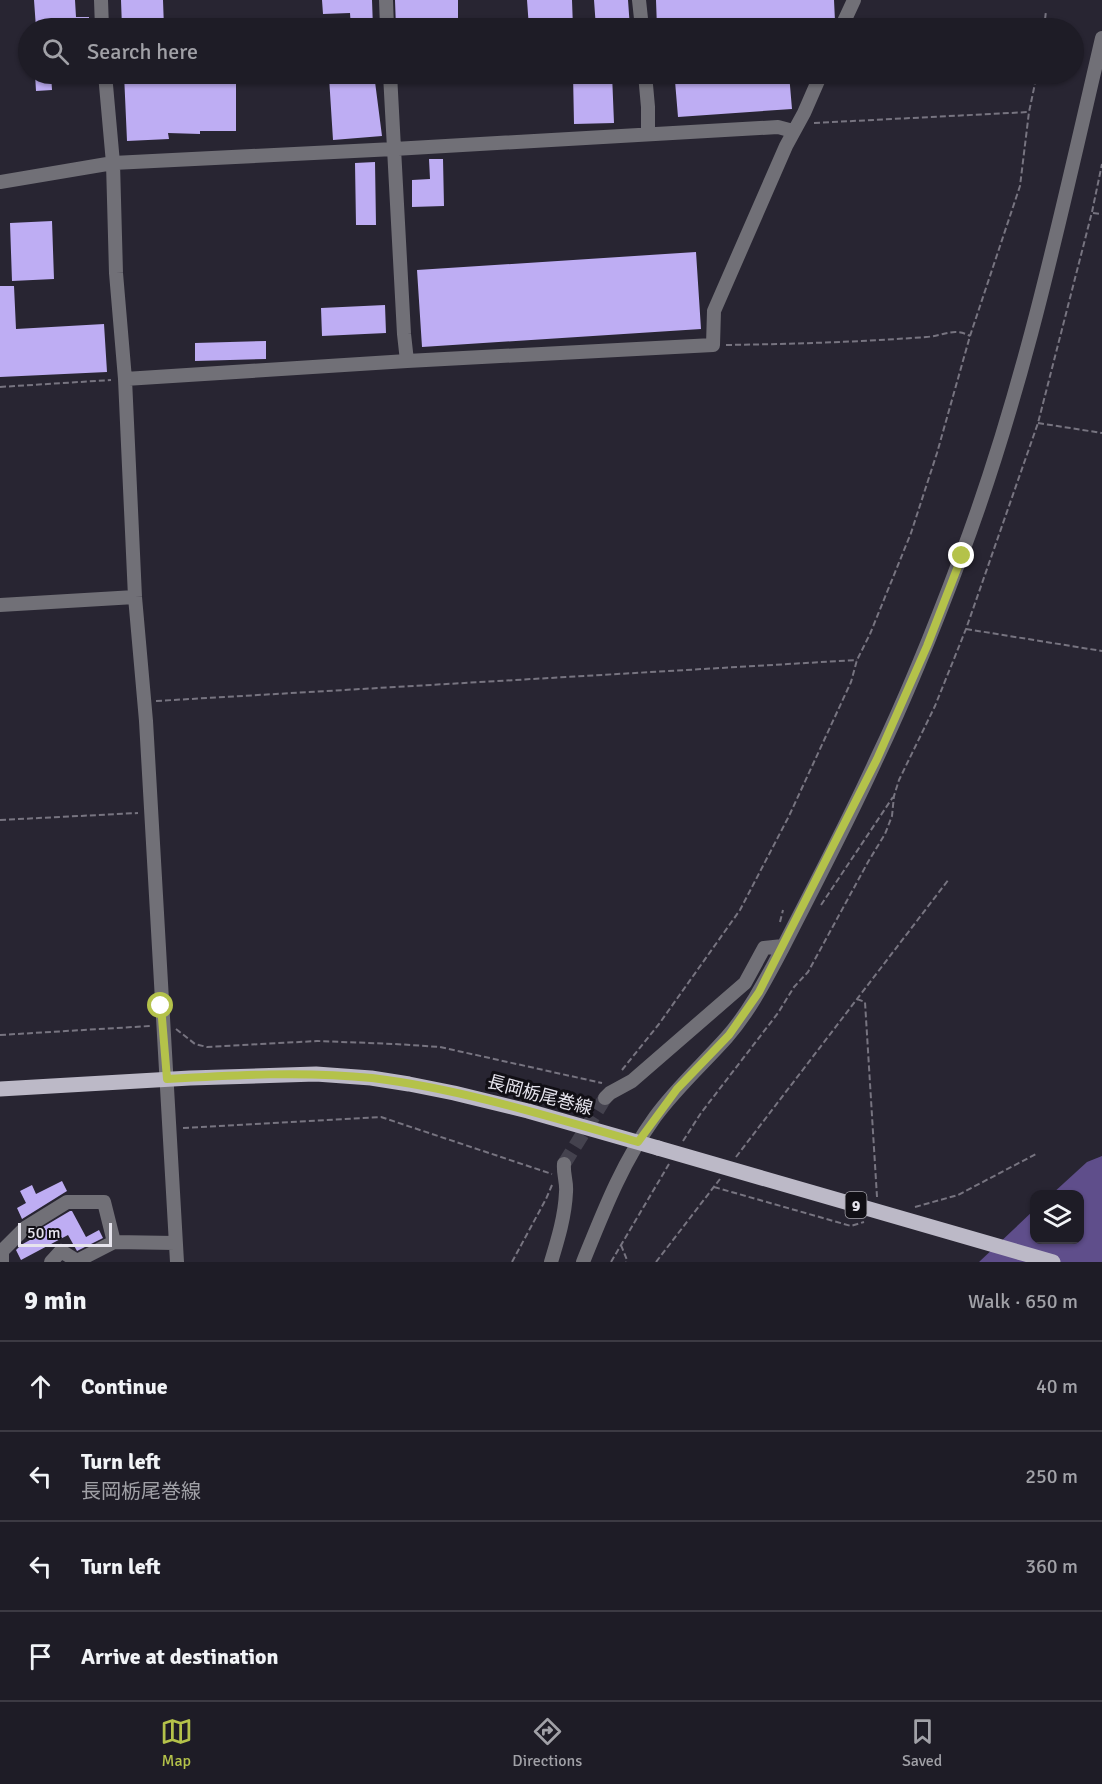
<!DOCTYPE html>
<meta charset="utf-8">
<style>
body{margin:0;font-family:Signika,"Noto Sans JP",sans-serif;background:#26252e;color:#f1f3f6}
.controls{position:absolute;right:18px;bottom:18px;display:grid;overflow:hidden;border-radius:12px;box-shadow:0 2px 4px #0004}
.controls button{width:54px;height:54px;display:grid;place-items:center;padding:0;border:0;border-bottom:2px solid #3c3a43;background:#1e1c26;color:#f1f3f6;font:30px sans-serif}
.scale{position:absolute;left:18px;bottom:15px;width:94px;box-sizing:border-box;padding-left:6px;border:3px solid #e6e4ed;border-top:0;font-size:16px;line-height:21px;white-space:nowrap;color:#e6e4ed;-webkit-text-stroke:4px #110f15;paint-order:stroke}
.stop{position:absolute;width:18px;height:18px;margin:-14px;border:4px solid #b4c24a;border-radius:50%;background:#fff}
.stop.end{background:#b4c24a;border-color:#fff;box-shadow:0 2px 6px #0008}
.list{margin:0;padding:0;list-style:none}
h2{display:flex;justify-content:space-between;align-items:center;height:78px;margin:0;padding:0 24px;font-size:26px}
h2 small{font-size:20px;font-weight:400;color:#a1a1a7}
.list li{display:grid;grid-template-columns:39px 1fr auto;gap:18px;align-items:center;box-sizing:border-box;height:90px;padding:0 24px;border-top:2px solid #3c3a43}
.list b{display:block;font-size:22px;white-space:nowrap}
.list p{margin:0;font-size:20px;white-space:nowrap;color:#a1a1a7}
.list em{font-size:20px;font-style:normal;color:#a1a1a7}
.icon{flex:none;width:33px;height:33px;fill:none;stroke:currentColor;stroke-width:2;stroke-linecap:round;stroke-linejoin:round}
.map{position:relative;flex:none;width:1102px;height:1262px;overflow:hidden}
.search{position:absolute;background:#1e1c26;box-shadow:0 2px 4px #0004;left:18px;right:18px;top:18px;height:66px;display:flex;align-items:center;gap:15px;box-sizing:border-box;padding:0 21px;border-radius:33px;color:#a1a1a7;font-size:22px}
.sheet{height:438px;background:#1e1c26}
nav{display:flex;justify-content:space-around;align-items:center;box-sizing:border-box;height:84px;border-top:2px solid #3c3a43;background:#1e1c26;font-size:16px;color:#a1a1a7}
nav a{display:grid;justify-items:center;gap:3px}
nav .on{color:#b4c24a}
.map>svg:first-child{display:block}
.water{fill:#5f4e8b}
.building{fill:#beadf3}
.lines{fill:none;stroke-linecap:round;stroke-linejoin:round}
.minor-tunnel{stroke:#44424e;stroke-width:14;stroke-dasharray:14 7;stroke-linecap:butt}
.path{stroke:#777480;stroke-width:2;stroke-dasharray:6 3;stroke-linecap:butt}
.minor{stroke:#717077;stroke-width:14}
.major{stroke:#bcb9c7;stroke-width:15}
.major-bridge{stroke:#bcb9c7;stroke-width:15}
.route{stroke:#b4c24a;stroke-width:8}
.labels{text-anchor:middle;stroke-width:6;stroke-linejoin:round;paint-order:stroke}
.shield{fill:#110f15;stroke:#a6a4ac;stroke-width:1.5}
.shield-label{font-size:16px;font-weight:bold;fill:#e6e4ed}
.street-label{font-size:18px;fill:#e6e4ed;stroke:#110f15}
</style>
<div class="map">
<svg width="1102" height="1262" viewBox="0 0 1102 1262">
<rect width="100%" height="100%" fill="#282532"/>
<path class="water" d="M1102,1156V1262H979L1034,1210V1240H1080V1194H1052L1087,1162Z"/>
<path class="building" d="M34,0H75L76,17H89V28H36Z
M121,0H163L164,28H122Z
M322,0H372L373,28H351L350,13L323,14Z
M395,0H458V24L427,25L426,28H396Z
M527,0H572L573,28H529Z
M594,0H628L630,28H596Z
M656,0H834L835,21L832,28H657Z
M35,74H51L52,90L36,91Z
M124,74H236V131H200V134L168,133L169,139L127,141Z
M374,74L382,136L333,140L329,77Z
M573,74H612L614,123L574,124Z
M772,74H789L792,109L678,117L675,81Z
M429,159H443L444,206L412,207V180L430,179Z
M375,162L376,225H356L355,163Z
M52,221L54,279L12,281L10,223Z
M696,252L701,329L422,347L417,270Z
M0,286H14L16,329L104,324L107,372L0,377Z
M385,305L386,333L322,336L321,308Z
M266,341V359L195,361V343Z
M62,1181L67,1191L22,1219L17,1208L26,1203L20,1191L32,1185L36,1194Z
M70,1211H72L86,1237L99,1230L103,1238L77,1251L68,1235L21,1260L16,1250L21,1245L46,1231L43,1227Z"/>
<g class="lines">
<path class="minor-tunnel" d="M564,1164L605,1098"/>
<path class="path" d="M1044,28L1046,11
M814,123L1029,112
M1093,213L1102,214
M726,345C793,344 859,342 926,337C944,336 953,327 970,336
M0,387L111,380
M1038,423L1102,433
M966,629L1102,651
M156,701L857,660
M0,820L138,813
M821,905L893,797
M780,922L783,910
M857,999L865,1002L877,1197
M176,1029L195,1044L207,1047L317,1041L395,1044L440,1047L602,1083
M0,1035L150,1026
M622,1070L659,1024L740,910L789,816L851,682L857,660L870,634L911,533L937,453L970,336L1020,186L1029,112L1037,74
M183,1128L381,1117L552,1174
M683,1141L701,1113L778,1013L794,987L808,972L868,862L885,834L892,816L894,796L899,780L935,706L966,629L1038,423L1092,212L1102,164
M736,1157L949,879
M714,1187L851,1226L864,1222
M915,1207L958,1195L1036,1154
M621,1245L627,1260L626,1262
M512,1262L546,1199L552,1185
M611,1262L669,1164
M656,1262L720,1179"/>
<path class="minor" d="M101,0L102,28
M386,0L387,28
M639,0L642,28
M841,28L854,0
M105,74L113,163L116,273L125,379L135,597L146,721L177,1262
M390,74L404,334L407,361
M645,74L648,107V134
M0,182L113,163L394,149L778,127L793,131
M125,379L407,361L713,345L714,311L786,146L804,113L821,74
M0,605L135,597
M605,1098L610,1093L632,1081L745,983L764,948L783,946
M2,1262V1251L25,1228L67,1202H104L114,1242
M51,1262L61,1251L77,1261L114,1242L175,1243
M551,1262C558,1239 565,1216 566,1192C567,1182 563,1174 564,1164
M583,1262C604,1210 622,1163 655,1117C676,1088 703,1064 727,1037C749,1012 765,981 781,951C813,888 847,824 877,758C908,693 935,626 960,559C1024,390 1061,214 1102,38"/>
<path class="major" d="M0,1089L190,1078L316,1074L371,1078L409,1084L454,1093L528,1111L658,1148"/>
<path class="major-bridge" d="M658,1148L1053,1262"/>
</g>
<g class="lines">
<path class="route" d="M161,1006L167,1079C234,1075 304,1071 372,1078C462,1089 550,1117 638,1142L677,1089L729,1035L759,992L877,759L927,646L962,556"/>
</g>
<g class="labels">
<rect class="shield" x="845.5" y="1192" width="21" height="26" rx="4.5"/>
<g class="shield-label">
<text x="856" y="1211">9</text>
</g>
<g class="street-label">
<text transform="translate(540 1095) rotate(15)" y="6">長岡栃尾巻線</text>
</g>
</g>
</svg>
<div class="controls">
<button><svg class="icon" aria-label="layers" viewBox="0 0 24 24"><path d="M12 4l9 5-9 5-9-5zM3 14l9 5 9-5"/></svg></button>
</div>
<div class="scale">50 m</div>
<div class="stop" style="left:161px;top:1006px"></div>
<div class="stop end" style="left:962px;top:556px"></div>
<div class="search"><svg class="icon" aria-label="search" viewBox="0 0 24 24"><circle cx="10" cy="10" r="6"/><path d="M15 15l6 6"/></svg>Search here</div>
</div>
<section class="sheet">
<h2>9 min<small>Walk · 650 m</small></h2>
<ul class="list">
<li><svg class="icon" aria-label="ahead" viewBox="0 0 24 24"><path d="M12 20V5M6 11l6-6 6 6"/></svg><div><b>Continue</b></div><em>40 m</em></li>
<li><svg class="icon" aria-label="left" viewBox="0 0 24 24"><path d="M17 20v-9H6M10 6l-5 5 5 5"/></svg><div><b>Turn left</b><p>長岡栃尾巻線</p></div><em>250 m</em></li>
<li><svg class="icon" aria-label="left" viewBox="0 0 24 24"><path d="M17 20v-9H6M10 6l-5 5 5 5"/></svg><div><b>Turn left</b></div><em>360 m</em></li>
<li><svg class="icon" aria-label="arrive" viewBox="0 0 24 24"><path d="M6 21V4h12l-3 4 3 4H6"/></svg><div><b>Arrive at destination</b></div></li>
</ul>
</section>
<nav>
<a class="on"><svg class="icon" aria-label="map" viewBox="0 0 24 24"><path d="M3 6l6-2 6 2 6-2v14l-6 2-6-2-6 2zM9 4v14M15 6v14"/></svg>Map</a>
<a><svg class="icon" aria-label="directions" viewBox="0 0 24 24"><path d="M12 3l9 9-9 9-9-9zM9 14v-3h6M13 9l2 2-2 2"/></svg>Directions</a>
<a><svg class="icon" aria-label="saved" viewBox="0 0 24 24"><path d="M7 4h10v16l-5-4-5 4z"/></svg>Saved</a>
</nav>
